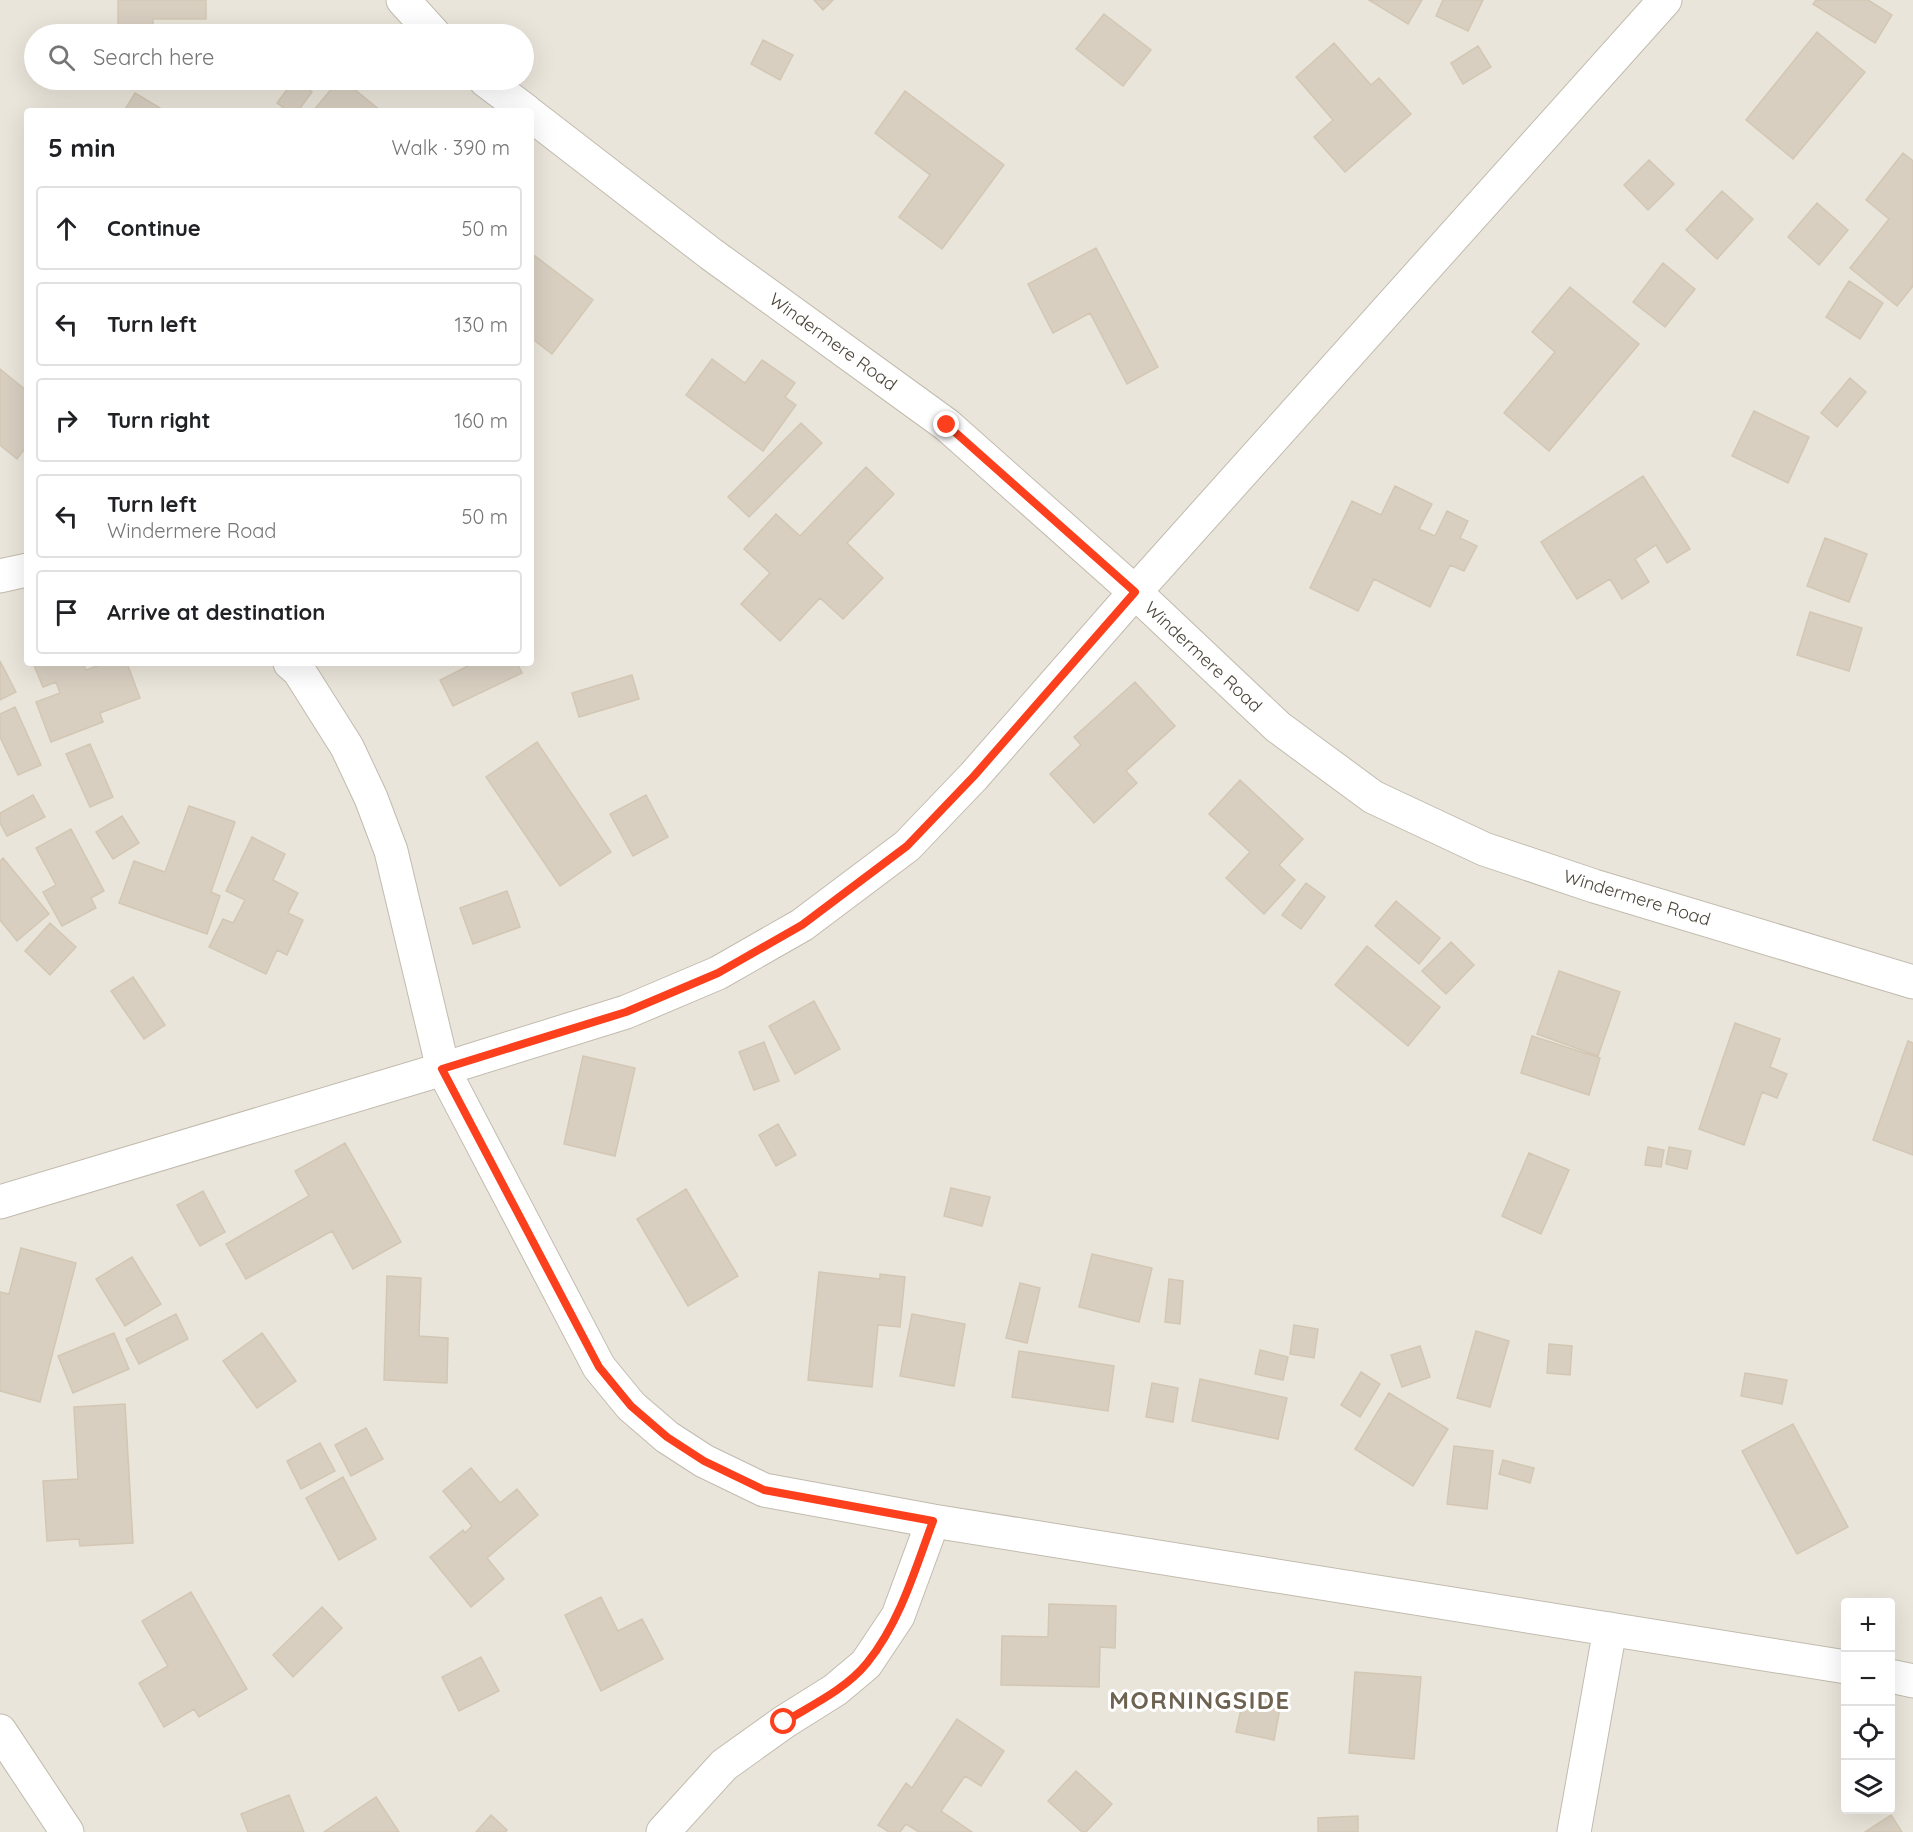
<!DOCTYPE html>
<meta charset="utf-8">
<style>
body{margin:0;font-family:Quicksand,sans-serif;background:#f6f6f6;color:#202124}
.controls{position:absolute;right:18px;bottom:18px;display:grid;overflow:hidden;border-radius:6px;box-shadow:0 6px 24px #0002}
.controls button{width:54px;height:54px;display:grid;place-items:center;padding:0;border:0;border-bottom:2px solid #e0e0e0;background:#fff;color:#202124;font:30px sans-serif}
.stop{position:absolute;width:18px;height:18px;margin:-14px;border:4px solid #fc3f1d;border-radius:50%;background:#fff}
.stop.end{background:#fc3f1d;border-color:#fff;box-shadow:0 2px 6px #0008}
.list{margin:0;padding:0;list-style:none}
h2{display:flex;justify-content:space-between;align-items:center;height:78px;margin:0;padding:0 24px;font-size:26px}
h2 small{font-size:20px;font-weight:400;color:#757577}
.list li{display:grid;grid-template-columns:39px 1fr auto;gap:18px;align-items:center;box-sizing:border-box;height:84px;margin:0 12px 12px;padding:0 12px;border:2px solid #e0e0e0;border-radius:6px}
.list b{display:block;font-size:22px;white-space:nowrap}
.list p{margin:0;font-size:20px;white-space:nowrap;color:#757577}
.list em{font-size:20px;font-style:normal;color:#757577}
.icon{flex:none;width:33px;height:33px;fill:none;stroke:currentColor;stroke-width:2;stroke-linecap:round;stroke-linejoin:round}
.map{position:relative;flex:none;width:1913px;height:1832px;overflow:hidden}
.search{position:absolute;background:#fff;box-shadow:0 6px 24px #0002;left:24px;top:24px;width:510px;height:66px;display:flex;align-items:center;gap:15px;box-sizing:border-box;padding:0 21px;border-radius:33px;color:#757577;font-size:22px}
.panel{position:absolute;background:#fff;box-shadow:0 6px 24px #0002;left:24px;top:108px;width:510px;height:558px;border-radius:6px}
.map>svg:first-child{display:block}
.residential{fill:#eae5da;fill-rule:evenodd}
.building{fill:#d8cfc1;stroke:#d3c7b4;stroke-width:1.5}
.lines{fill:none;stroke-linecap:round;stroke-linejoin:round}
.minor-casing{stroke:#c2bbae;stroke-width:35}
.minor{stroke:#fff;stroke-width:33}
.route{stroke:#fc3f1d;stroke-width:8}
.labels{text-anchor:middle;stroke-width:6;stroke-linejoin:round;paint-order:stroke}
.street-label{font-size:18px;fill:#4b4439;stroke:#fff}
.district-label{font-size:24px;font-weight:bold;letter-spacing:1.5px;fill:#6e6250;stroke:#fff}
</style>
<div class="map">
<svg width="1913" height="1832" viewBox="0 0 1913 1832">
<rect width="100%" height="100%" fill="#f6f3ec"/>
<path class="residential" d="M0,0H1913V1832H0ZM34,34H524V80H34ZM27,111H531V663H27ZM1846,1602H1890V1810H1846Z"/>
<path class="building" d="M118,0H206V19H153V34H118Z
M814,0H833L823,10Z
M1369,0H1422L1408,24Z
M1443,0H1483L1468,31L1436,16Z
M1816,0H1868L1892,15L1875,43L1813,4Z
M1104,14L1151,50L1123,86L1076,49Z
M176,29L234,30V34H176Z
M1817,32L1865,72L1793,159L1746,120Z
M763,40L793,55L780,80L751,64Z
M1334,43L1371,85L1379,78L1411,114L1345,172L1314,137L1333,120L1296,77Z
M1478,46L1491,67L1463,84L1451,63Z
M294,80L312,92L298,111H288L277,103Z
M339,80H343L381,111H313Z
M905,91L1004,165L942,249L899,217L930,175L875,133Z
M135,93L165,111H124Z
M1903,153L1913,161V286L1897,306L1850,268L1889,219L1866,200Z
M1649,160L1674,184L1648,210L1624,185Z
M1722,191L1753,219L1717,259L1686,230Z
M1817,203L1848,230L1819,265L1788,237Z
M1096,248L1158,367L1127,384L1090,313L1053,333L1028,284Z
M531,253L593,300L552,354L531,338Z
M1663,263L1695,289L1665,327L1633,302Z
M1849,281L1883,303L1860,339L1826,317Z
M1570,287L1639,344L1549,451L1504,413L1555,352L1532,332Z
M712,359L745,383L762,360L795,383L785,397L796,405L763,451L686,395Z
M0,369L27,391V446L17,459L0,445Z
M1850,378L1866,392L1837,427L1821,413Z
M1754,411L1809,437L1788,483L1732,456Z
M801,423L822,443L749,517L728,497Z
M866,467L894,494L847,543L883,578L843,619L820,598L780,641L741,604L770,573L744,549L776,514L800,536Z
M1643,476L1690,549L1667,563L1656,545L1635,559L1649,582L1622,599L1610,579L1577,599L1541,542Z
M1395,486L1432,504L1419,529L1435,536L1447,511L1468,521L1460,538L1477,546L1464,571L1450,565L1430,607L1374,579L1358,611L1310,588L1352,501L1381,515Z
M1825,538L1867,554L1849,602L1807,586Z
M1810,612L1862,628L1849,671L1797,655Z
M0,661L16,692L0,700Z
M33,663H83L86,670L105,663H127L140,698L100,713L103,722L51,742L36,702L60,693L56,682L43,687Z
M474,663H517L522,673L453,706L440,680Z
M632,675L639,699L579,717L572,693Z
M1135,682L1175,726L1126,771L1137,783L1094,823L1050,774L1081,745L1074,737Z
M15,707L41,765L18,775L0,737V714Z
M537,742L611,852L560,886L486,777Z
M90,744L113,797L90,807L66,754Z
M1240,780L1303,839L1279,865L1295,880L1264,914L1226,878L1250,852L1209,814Z
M33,795L45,817L7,836L0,823V813Z
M646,795L668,837L633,856L610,814Z
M189,806L235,822L211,892L220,896L207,934L119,903L134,861L165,872Z
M122,816L139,843L113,859L96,832Z
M71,829L104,891L91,898L96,908L62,926L43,892L56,885L36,848Z
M252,837L285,854L273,880L298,893L288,913L303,920L287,955L277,950L266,974L209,947L223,919L233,923L245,900L226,891Z
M3,858L49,914L17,941L0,920V861Z
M1306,883L1325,897L1301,929L1282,915Z
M507,891L520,927L473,944L460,908Z
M1396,901L1440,938L1419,964L1375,926Z
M50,923L76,947L50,975L25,951Z
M1451,942L1474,965L1446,994L1422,971Z
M1367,946L1440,1007L1408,1046L1335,985Z
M1559,971L1620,992L1598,1056L1537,1034Z
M133,977L165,1025L144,1039L111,991Z
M814,1001L840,1049L795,1074L769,1026Z
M1735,1023L1780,1039L1770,1067L1787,1074L1777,1098L1762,1092L1744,1145L1699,1129Z
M1532,1036L1600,1058L1589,1095L1521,1073Z
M1908,1041L1913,1043V1155L1873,1140Z
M764,1042L779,1081L754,1090L739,1052Z
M583,1056L635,1068L615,1156L564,1144Z
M778,1124L796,1155L776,1166L759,1135Z
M345,1143L401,1242L353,1269L332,1231L246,1279L226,1244L309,1196L295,1171Z
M1648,1147L1664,1150L1661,1167L1645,1165Z
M1669,1147L1691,1151L1687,1169L1666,1164Z
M1529,1153L1569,1170L1541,1234L1502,1216Z
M951,1188L990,1197L982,1226L944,1216Z
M686,1189L738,1276L688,1306L637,1219Z
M203,1191L225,1232L200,1246L177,1205Z
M21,1248L76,1263L40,1402L0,1391V1292L9,1294Z
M1092,1254L1152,1268L1139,1322L1079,1307Z
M132,1257L161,1304L125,1326L96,1279Z
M819,1272L880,1279V1274L905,1277L900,1327L878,1325L872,1387L808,1380Z
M387,1276L421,1278L419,1336L448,1338L447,1383L384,1380Z
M1169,1279L1183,1281L1180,1324L1165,1322Z
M1020,1283L1040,1288L1027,1343L1006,1338Z
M176,1314L188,1339L139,1364L126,1339Z
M912,1314L965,1324L954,1386L900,1376Z
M1294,1325L1318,1329L1314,1358L1290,1354Z
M1476,1331L1509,1341L1490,1407L1457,1398Z
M114,1333L129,1369L73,1393L58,1356Z
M262,1333L296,1381L257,1408L223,1361Z
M1549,1344L1572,1346L1570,1375L1547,1373Z
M1420,1346L1430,1377L1402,1387L1391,1355Z
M1260,1350L1288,1357L1283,1380L1255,1374Z
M1019,1351L1114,1366L1108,1411L1012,1397Z
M1361,1372L1380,1384L1360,1417L1341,1405Z
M1745,1373L1787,1380L1782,1404L1741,1396Z
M1200,1379L1287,1398L1278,1439L1192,1421Z
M1152,1383L1178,1388L1173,1422L1146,1417Z
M1389,1393L1448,1429L1413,1486L1355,1449Z
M125,1404L133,1543L80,1546L79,1539L47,1541L43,1481L78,1479L74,1407Z
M1793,1424L1848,1527L1797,1554L1742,1451Z
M366,1428L383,1459L351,1476L335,1445Z
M320,1443L335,1471L301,1489L287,1461Z
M1454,1446L1493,1451L1487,1509L1447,1504Z
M1503,1460L1534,1468L1530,1483L1499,1474Z
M471,1468L500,1503L517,1489L538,1515L487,1558L504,1579L471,1607L430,1557L463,1530L465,1533L472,1526L443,1491Z
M343,1477L376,1539L339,1560L306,1498Z
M191,1592L247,1689L199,1717L194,1709L164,1727L139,1683L168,1666L142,1621Z
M601,1597L618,1631L642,1619L663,1659L601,1691L565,1615Z
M1049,1604L1116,1606L1115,1648L1100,1647L1099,1687L1001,1685L1002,1636L1048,1637Z
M322,1607L342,1628L293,1677L273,1655Z
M481,1657L499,1691L459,1711L442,1677Z
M1355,1672L1421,1677L1414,1759L1349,1753Z
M1244,1695L1281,1703L1274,1740L1236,1732Z
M957,1719L1004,1751L981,1786L965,1776L941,1811L972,1832H919L906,1824L900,1832H889L878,1825L906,1783L912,1788Z
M1076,1771L1112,1804L1086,1832H1082L1048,1801Z
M289,1795L304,1832H248L241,1814Z
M376,1797L399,1832H324Z
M491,1815L507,1830L505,1832H476Z
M1891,1815L1902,1832H1865Z
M1358,1816V1832H1318V1818Z"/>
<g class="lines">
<defs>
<path id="minor" d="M403,0L434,34
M485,80L526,111
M531,115L711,254L947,425L1135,592L1278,727L1373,797L1484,849L1594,886L1913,982
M0,576L27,570
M290,663L299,671L347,747L371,798L391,851L443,1069L599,1367L631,1406L667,1437L704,1461L764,1490L933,1521L1846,1667
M0,1202L443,1069L626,1012L718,973L802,925L907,846L974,776L1135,592L1665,0
M1890,1676L1913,1681
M0,1731L67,1832
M663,1832L724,1765L784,1722L835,1690L866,1664L898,1616L933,1521
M1574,1832L1610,1629"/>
</defs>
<use href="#minor" class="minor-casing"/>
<use href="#minor" class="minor"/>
</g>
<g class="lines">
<path class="route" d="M784,1722C812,1705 846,1689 867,1663C900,1622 915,1570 933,1521L764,1490L704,1461L667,1437L631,1406L599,1367L442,1069L626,1012L718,973L802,925L907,846L974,776L1135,592L947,425"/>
</g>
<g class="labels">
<g class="street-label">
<text transform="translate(833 342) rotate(36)" y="6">Windermere Road</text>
<text transform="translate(1203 657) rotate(43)" y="6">Windermere Road</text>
<text transform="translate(1637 898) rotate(17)" y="6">Windermere Road</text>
</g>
<g class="district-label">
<text x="1200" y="1709">MORNINGSIDE</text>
</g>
</g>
</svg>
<div class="controls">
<button>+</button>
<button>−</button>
<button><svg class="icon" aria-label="locate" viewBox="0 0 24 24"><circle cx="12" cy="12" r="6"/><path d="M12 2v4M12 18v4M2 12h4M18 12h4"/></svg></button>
<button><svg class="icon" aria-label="layers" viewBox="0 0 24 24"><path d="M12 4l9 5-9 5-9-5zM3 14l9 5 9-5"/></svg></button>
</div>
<div class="stop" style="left:784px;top:1722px"></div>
<div class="stop end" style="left:947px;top:425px"></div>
<div class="search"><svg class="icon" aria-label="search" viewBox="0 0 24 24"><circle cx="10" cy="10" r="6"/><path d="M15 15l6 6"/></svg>Search here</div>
<section class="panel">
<h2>5 min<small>Walk · 390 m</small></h2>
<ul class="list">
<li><svg class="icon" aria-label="ahead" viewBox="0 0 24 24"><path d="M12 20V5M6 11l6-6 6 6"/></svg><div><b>Continue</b></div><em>50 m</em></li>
<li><svg class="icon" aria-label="left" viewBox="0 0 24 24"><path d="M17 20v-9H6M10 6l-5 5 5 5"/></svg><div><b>Turn left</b></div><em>130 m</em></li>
<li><svg class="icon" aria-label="right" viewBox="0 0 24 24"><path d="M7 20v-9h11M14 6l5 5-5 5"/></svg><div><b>Turn right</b></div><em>160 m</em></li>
<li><svg class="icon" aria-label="left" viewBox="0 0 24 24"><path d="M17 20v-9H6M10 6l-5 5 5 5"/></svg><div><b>Turn left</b><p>Windermere Road</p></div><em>50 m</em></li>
<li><svg class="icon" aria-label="arrive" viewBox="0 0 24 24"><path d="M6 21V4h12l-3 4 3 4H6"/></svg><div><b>Arrive at destination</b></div></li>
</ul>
</section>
</div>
